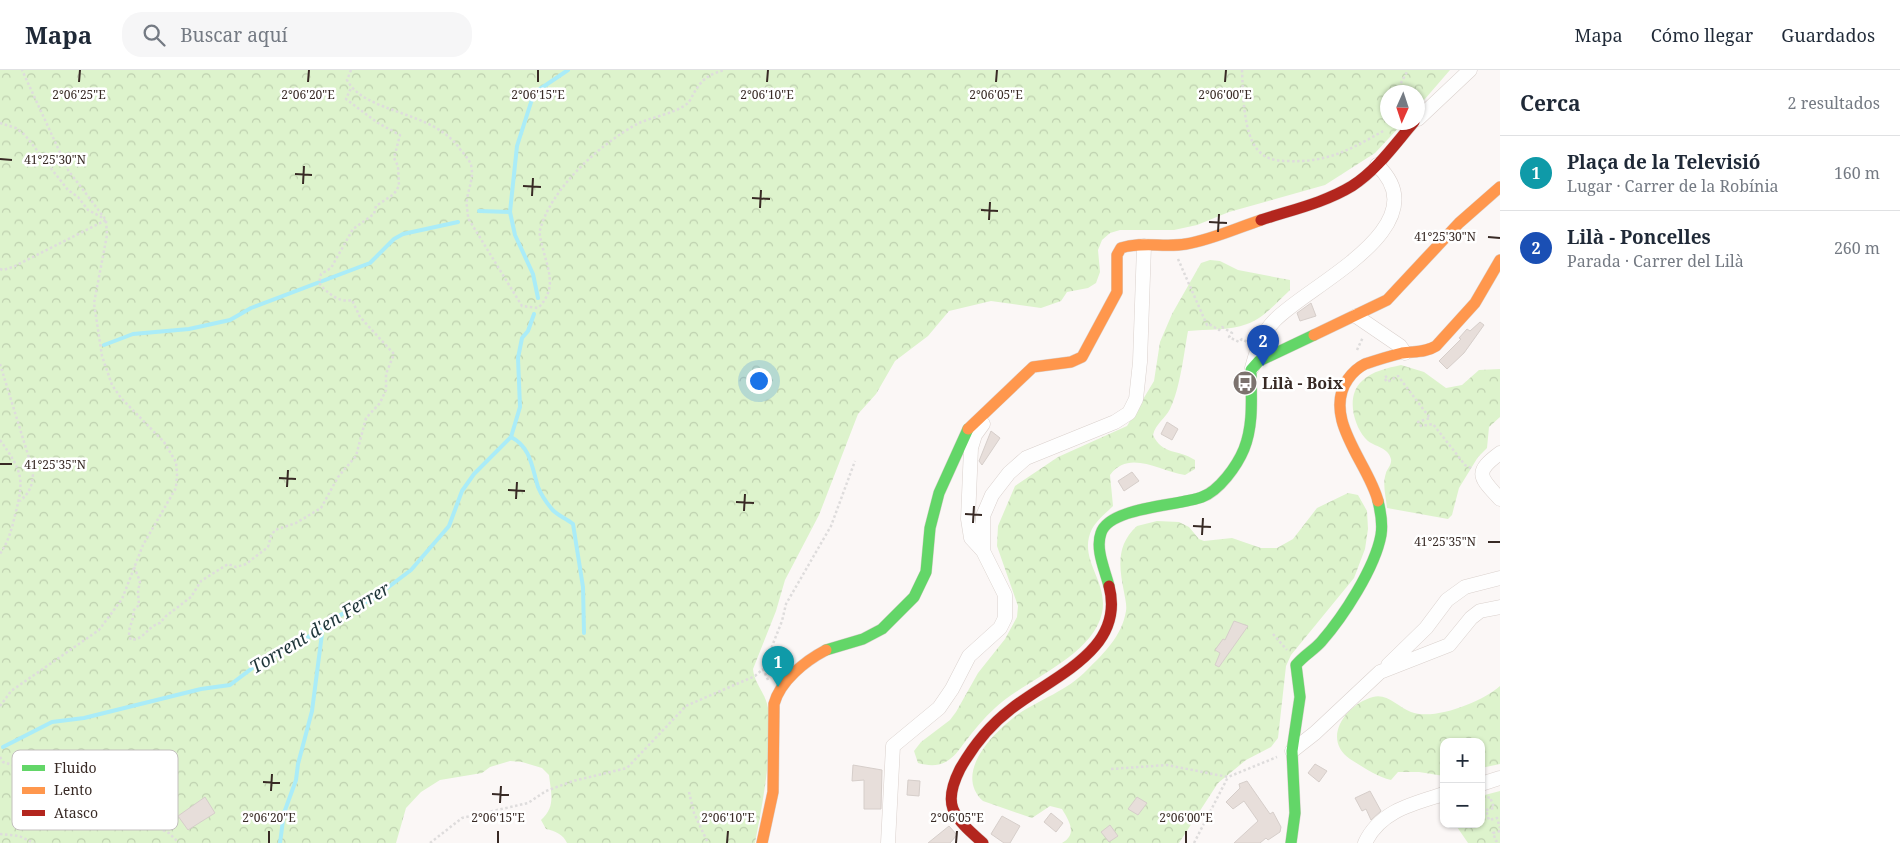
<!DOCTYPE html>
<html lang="es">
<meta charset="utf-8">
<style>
body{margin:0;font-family:"Noto Serif",serif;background:#f6f6f7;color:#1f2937}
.controls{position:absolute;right:15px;bottom:15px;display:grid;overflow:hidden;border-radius:10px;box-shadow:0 1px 4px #0004}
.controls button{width:45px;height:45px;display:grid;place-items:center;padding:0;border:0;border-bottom:1px solid #e0e1e3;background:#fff;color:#1f2937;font:25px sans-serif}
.compass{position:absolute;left:1380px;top:15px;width:45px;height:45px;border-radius:50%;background:#fff;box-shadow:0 1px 4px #0004;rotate:183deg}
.you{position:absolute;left:758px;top:310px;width:18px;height:18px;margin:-12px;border:4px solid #fff;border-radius:50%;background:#1a73e8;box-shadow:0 0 0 8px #1a73e833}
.badge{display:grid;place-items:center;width:32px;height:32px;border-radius:50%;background:#2563eb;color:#fff;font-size:16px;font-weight:700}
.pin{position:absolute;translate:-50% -41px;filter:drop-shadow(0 1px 2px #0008)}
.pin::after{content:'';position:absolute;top:26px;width:18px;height:15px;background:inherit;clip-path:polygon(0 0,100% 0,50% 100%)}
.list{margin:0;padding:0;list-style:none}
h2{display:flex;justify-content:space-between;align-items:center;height:65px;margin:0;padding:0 20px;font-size:21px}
h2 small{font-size:16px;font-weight:400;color:#747a83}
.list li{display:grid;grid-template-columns:32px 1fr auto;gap:15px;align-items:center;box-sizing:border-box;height:75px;padding:0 20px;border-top:1px solid #e0e1e3}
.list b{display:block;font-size:19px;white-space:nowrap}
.list p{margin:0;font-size:16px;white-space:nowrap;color:#747a83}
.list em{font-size:16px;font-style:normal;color:#747a83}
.icon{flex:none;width:28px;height:28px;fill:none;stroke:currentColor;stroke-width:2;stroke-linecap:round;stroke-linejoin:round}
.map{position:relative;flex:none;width:1500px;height:773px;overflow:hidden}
header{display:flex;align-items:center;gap:30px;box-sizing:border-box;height:70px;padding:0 25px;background:#fff;border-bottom:1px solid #e0e1e3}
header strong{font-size:24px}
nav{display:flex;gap:28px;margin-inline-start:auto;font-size:18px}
.search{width:350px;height:45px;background:#f6f6f7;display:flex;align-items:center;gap:12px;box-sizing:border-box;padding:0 18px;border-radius:20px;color:#747a83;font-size:19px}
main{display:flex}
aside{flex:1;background:#fff}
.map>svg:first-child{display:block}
.forest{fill:url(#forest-crowns)}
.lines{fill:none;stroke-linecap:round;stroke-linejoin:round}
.stream{stroke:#aaecf8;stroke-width:4}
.building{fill:#e7deda;stroke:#d6ceca}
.street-casing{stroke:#dad1cd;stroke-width:15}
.fast-casing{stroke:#dad1cd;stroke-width:12}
.slow-casing{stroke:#dad1cd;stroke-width:12}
.jam-casing{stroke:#dad1cd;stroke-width:12}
.path{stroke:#dedcdc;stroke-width:2.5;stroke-dasharray:2.5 2.5;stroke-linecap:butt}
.street{stroke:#fefefe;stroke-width:14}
.fast{stroke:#63d668;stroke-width:11}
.slow{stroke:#ff974d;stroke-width:11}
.jam{stroke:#b3261e;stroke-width:11}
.ticks{fill:none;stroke:#382a25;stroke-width:2}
.labels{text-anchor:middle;stroke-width:5;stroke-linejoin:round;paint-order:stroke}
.poi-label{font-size:16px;font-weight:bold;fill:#382a25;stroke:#fff;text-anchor:start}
.water-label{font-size:18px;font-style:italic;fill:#1e3539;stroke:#fff}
.key{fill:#fff;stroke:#c3bfbe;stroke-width:1}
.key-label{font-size:14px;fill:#382a25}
.ticks-label{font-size:12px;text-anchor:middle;fill:#382a25;stroke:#fff;stroke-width:5;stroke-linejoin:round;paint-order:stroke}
</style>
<header>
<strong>Mapa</strong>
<div class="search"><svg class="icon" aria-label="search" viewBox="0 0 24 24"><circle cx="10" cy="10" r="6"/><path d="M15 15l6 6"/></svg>Buscar aquí</div>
<nav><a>Mapa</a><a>Cómo llegar</a><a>Guardados</a></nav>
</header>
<main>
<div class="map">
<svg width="1500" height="773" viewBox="0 0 1500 773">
<defs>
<pattern id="forest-crowns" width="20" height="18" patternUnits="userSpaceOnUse" patternTransform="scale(1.25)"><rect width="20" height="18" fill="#ddf3cc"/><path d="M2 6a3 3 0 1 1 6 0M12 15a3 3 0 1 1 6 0" fill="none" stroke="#bed0af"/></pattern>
</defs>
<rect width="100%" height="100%" fill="#fbf7f6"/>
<path class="forest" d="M0,0H1450L1418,37V22H1388V52L1403,53L1375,83L1325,115L1229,142L1197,155L1174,160H1120L1110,163L1102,170L1098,180L1100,202L1096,213L1088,218L1067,222L1061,231L1041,238L991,231L949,241L928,266L895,291L876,324L858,344L819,445L785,510L776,541L753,599C754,613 766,624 768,638C773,681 763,731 755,773H567C563,764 555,761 546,759L541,750C556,737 551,723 549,705L542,698L522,692L510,691L490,697L482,703L440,710L421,722L406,738L396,773H0Z
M1210,190L1220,191L1238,200L1290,210V220C1277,232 1264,248 1247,254C1229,261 1207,259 1188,261C1184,283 1180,319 1170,339C1165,349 1156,353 1153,365C1162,385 1178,379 1195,390V399L1185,405C1159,401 1129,379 1110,405L1113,436C1106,443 1097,450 1092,459C1077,489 1109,511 1102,543C1092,587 1026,609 995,638C984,648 974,660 965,672C960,678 956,685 950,689C940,697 929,696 918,693L914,681L921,672L950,650L956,642L978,603L1005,569L1017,547L1018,536L997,476L998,456L1015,416L1058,387L1127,356L1154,311L1160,272L1172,244L1201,193Z
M1401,295L1424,302L1446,318L1462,315L1479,300L1500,299V347L1489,357L1487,378L1478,387L1459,418L1452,445L1448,449L1387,438C1386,427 1382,414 1386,403C1387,399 1392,395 1391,389C1388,376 1372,377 1365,368C1353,354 1346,325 1362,311C1372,301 1388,298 1401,295Z
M1348,423L1358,425L1367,441L1368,459L1365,479L1354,508L1291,585L1286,596L1278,668L1271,677L1246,690L1218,713L1179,773H1062C1078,764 1069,751 1062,739L1050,736L1032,748L983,731C953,703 993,663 1017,645C1040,629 1067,621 1087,600C1104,583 1122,566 1126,541C1127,535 1125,528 1124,522C1119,497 1116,475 1137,456L1157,451L1179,452L1189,457L1199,469L1204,471L1232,468L1261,478H1277L1293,469L1317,438Z
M1500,616V694L1481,698V672H1444V706L1419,702H1398L1391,710C1377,707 1363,697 1350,689C1321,669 1346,634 1373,627C1387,623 1398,637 1411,642C1434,651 1482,632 1500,616Z
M1500,721V773H1468L1455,754H1481V726Z"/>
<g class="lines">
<path class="stream" d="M479,141L510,142
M538,228L533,204L515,165L510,142L517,76L534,23L568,0
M104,275L133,264L189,259L230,250L251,238L370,193L394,169L403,164L458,152
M511,367C531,377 532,398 538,417C541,424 546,432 551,438C556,445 566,448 573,454L583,517L584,563
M3,677L52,652L84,648L201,619L230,615L259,593L301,572L342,544L374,528L411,500L449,456L462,421L474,404L511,367L520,337L518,288L522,268L528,261L534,244
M280,773L284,743L296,710L298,694L312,641L323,556"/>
</g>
<path class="building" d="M1311,233L1316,246L1300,251L1297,243Z
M1480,252L1484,255L1464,283L1447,299L1439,291L1461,269L1459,268L1467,259L1470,261Z
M1167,352L1178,359L1172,370L1161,364Z
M991,361L1000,368L982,395L979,391Z
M1132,402L1139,411L1124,421L1118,411Z
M1234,551L1248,556L1219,597L1215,595L1220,583L1215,580L1223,569L1225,570Z
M1315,694L1327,701L1319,712L1308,703Z
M853,695L882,700L881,739H864V710L852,711Z
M908,710L920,711L919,726L907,725Z
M1247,711L1270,744L1273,742L1281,757L1280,762L1268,770L1266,768L1260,773H1234L1258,751L1244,731L1233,739L1226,732L1240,718L1239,714Z
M1370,721L1381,741L1371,750L1366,739L1362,741L1355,728Z
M205,727L215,743L188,760L178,746Z
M1137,727L1147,733L1138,745L1128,739Z
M1051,743L1063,753L1056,762L1044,752Z
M1002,746L1020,756L1010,773H1004L991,764Z
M1110,755L1118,766L1109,772L1101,762Z
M949,756L957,765L950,773H928Z"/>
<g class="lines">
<defs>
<path id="street" d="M1418,49L1470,0
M1356,246L1400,276L1405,283
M1252,298C1257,280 1261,264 1275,250C1310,214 1441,156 1377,95
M1500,383C1473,403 1480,407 1500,429
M983,481V446L992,425L1009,403L1026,388L1115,352L1129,343L1136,329L1140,292L1144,176
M1388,595L1426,558L1447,530L1465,517L1500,508
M1292,681L1315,663L1380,602L1449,575L1471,548L1480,541L1500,537
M1481,714L1500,708
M888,773L893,676L939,638L952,619L969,586L1000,558L1005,548V525L983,481L971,468L968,449L971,378L975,365L983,354
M1365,773C1380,741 1412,734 1444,724"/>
<path id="fast" d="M1109,516C1105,500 1095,479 1101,463C1109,437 1178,436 1202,427C1219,421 1237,396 1244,379C1254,354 1251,326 1251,300L1259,291L1314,265
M826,580L863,569L882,559L914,527L926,502L930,458L939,423L968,359
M1291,773L1295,743L1292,681L1300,627L1296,595C1303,586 1314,580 1321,572C1343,547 1375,498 1381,465C1383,453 1381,443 1378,431"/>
<path id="slow" d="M1314,265L1387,230L1459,153L1500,117
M968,359L1033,297L1071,292L1082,287L1117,222V185L1121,178C1142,171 1165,178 1186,174C1211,170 1237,158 1261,150
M1378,431C1369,394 1321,348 1348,309C1353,302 1357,298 1365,294C1377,290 1390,286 1402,283C1414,281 1425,283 1436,276L1475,233L1500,190
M762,773L773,722L774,634C780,611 805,591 826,580"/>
<path id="jam" d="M1261,150C1291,140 1324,133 1352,116C1377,100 1395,74 1414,52
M983,773C972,763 959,753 953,739C948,726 954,711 960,699C973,676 990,655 1011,639C1053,606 1126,580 1109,516"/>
</defs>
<use href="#street" class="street-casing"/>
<use href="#fast" class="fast-casing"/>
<use href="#slow" class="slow-casing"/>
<use href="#jam" class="jam-casing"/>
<path class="path" d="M351,0L347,10C365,44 433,40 460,79C464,84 469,89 471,95C474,107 469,117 467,129C466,135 468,142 468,148L522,236L538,238C558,218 548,200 542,175C541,170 539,165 540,160C551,118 601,73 639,53C652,47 677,43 688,33C690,31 692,26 694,23C702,9 709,4 725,0
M1242,0C1243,21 1243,62 1257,79C1265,89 1275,91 1287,91C1328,93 1351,79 1385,60
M1396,22L1408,0
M1388,46V50
M0,53L16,58L25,65L68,120L78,127L88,140L105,149
M1178,189L1207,255L1209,254L1219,260L1222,257L1232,263L1229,267L1239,272L1242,269L1247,272
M0,199L3,200L13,197L106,150
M1357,280L1363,267
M0,294L33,401C33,415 30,422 20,431
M1387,306L1384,308L1387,312L1398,306L1430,348L1418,352L1421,356L1433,354L1465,395L1471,398
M0,370C22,401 25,408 15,445C12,459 8,472 0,484
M134,497L140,511L138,522L139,535L133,541C135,552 125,559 131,570C145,569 148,556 160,553L166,546L191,527L201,511L228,494L236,497L246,494L268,477L271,466L275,460L296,453L321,438L338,407L356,386L366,348L380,333L386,320V304L394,284L360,247L352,230C339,233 327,223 319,213L321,204L331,198L353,159L374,144L376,136L394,124L399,116L398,96L394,88L400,65L378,53L346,29L351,18
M1273,564L1287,580
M768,610L763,599L782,551L786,534L831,456L855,391
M0,636L11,621L99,560L122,529L143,475L176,418L177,405L176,392L164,372L121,328L112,315L102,286L94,233L107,165L106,150L68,100L22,0
M0,687L3,692L40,704L67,722L93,747L150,754L169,763L179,773
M1111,699L1167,695L1228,707L1277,687
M689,722L694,743L708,773
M1481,726L1482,730L1490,727L1494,738L1486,740L1489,750L1497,748L1500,758
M1500,761L1493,763L1496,771L1500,770
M0,764L19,766L34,773
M430,773L462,748L528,733L546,721L573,711L627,698L686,636L755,606L763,599
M1194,773L1228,707"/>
<use href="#street" class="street"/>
<use href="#fast" class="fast"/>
<use href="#slow" class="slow"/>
<use href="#jam" class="jam"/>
</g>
<path class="ticks" d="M79,12L80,0M308,12L309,0M538,12V0M767,12L768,0M996,12L997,0M1225,12L1226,0M0,89L12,90M295,104L312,105M303,114L304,96M523,116L541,117M532,126L533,108M752,128L770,129M760,138L761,120M981,140L998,141M989,150L990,132M1209,152L1227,153M1218,162L1219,144M1488,167L1500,168M0,394H12M279,408L296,409M287,417L288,400M508,420L525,421M516,429L517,412M736,432L754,433M744,441L745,424M965,444L982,445M973,453L974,436M1193,456L1211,457M1202,465L1203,448M1488,472H1500M263,712L280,713M271,721L272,704M492,724L509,725M500,733L501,716M269,773V761M498,773V761M727,773L728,761M956,773L957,761M1186,773V761"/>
<defs>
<symbol id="bus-disc" viewBox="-11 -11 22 22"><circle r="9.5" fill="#7c726e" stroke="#fff"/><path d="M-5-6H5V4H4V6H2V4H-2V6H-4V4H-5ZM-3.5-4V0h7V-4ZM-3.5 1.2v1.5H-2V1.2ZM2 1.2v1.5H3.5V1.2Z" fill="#fff"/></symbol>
</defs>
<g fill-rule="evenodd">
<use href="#bus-disc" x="1231" y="299" width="28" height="28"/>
</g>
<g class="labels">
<g class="poi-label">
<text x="1262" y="319">Lilà - Boix</text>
</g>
<g class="water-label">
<text transform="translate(320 558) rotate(-31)" y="6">Torrent d'en Ferrer</text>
</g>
</g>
<rect x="12" y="680" width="166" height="80" rx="8" class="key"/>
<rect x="22" y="695" width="23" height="6" fill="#63d668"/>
<rect x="22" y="717" width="23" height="7" fill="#ff974d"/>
<rect x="22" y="740" width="23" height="6" fill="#b3261e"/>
<g class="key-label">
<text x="54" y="703">Fluido</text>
<text x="54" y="725">Lento</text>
<text x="54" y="748">Atasco</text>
</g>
<g class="ticks-label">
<text x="79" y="29">2°06'25"E</text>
<text x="308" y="29">2°06'20"E</text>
<text x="538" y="29">2°06'15"E</text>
<text x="767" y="29">2°06'10"E</text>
<text x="996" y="29">2°06'05"E</text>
<text x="1225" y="29">2°06'00"E</text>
<text x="55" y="94">41°25'30"N</text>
<text x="1445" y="171">41°25'30"N</text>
<text x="55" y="399">41°25'35"N</text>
<text x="1445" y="476">41°25'35"N</text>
<text x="269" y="752">2°06'20"E</text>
<text x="498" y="752">2°06'15"E</text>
<text x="728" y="752">2°06'10"E</text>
<text x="957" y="752">2°06'05"E</text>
<text x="1186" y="752">2°06'00"E</text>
</g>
</svg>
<div class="controls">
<button>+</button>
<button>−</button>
</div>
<svg class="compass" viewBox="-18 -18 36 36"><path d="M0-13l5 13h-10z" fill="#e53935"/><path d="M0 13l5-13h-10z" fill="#747a83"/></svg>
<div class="you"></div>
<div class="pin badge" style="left:778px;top:617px;background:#0f9aa8">1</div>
<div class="pin badge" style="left:1263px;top:296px;background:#1a4fb4">2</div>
</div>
<aside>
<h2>Cerca<small>2 resultados</small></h2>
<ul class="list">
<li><span class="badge" style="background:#0f9aa8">1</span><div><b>Plaça de la Televisió</b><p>Lugar · Carrer de la Robínia</p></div><em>160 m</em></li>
<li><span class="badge" style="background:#1a4fb4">2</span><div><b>Lilà - Poncelles</b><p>Parada · Carrer del Lilà</p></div><em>260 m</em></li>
</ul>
</aside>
</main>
